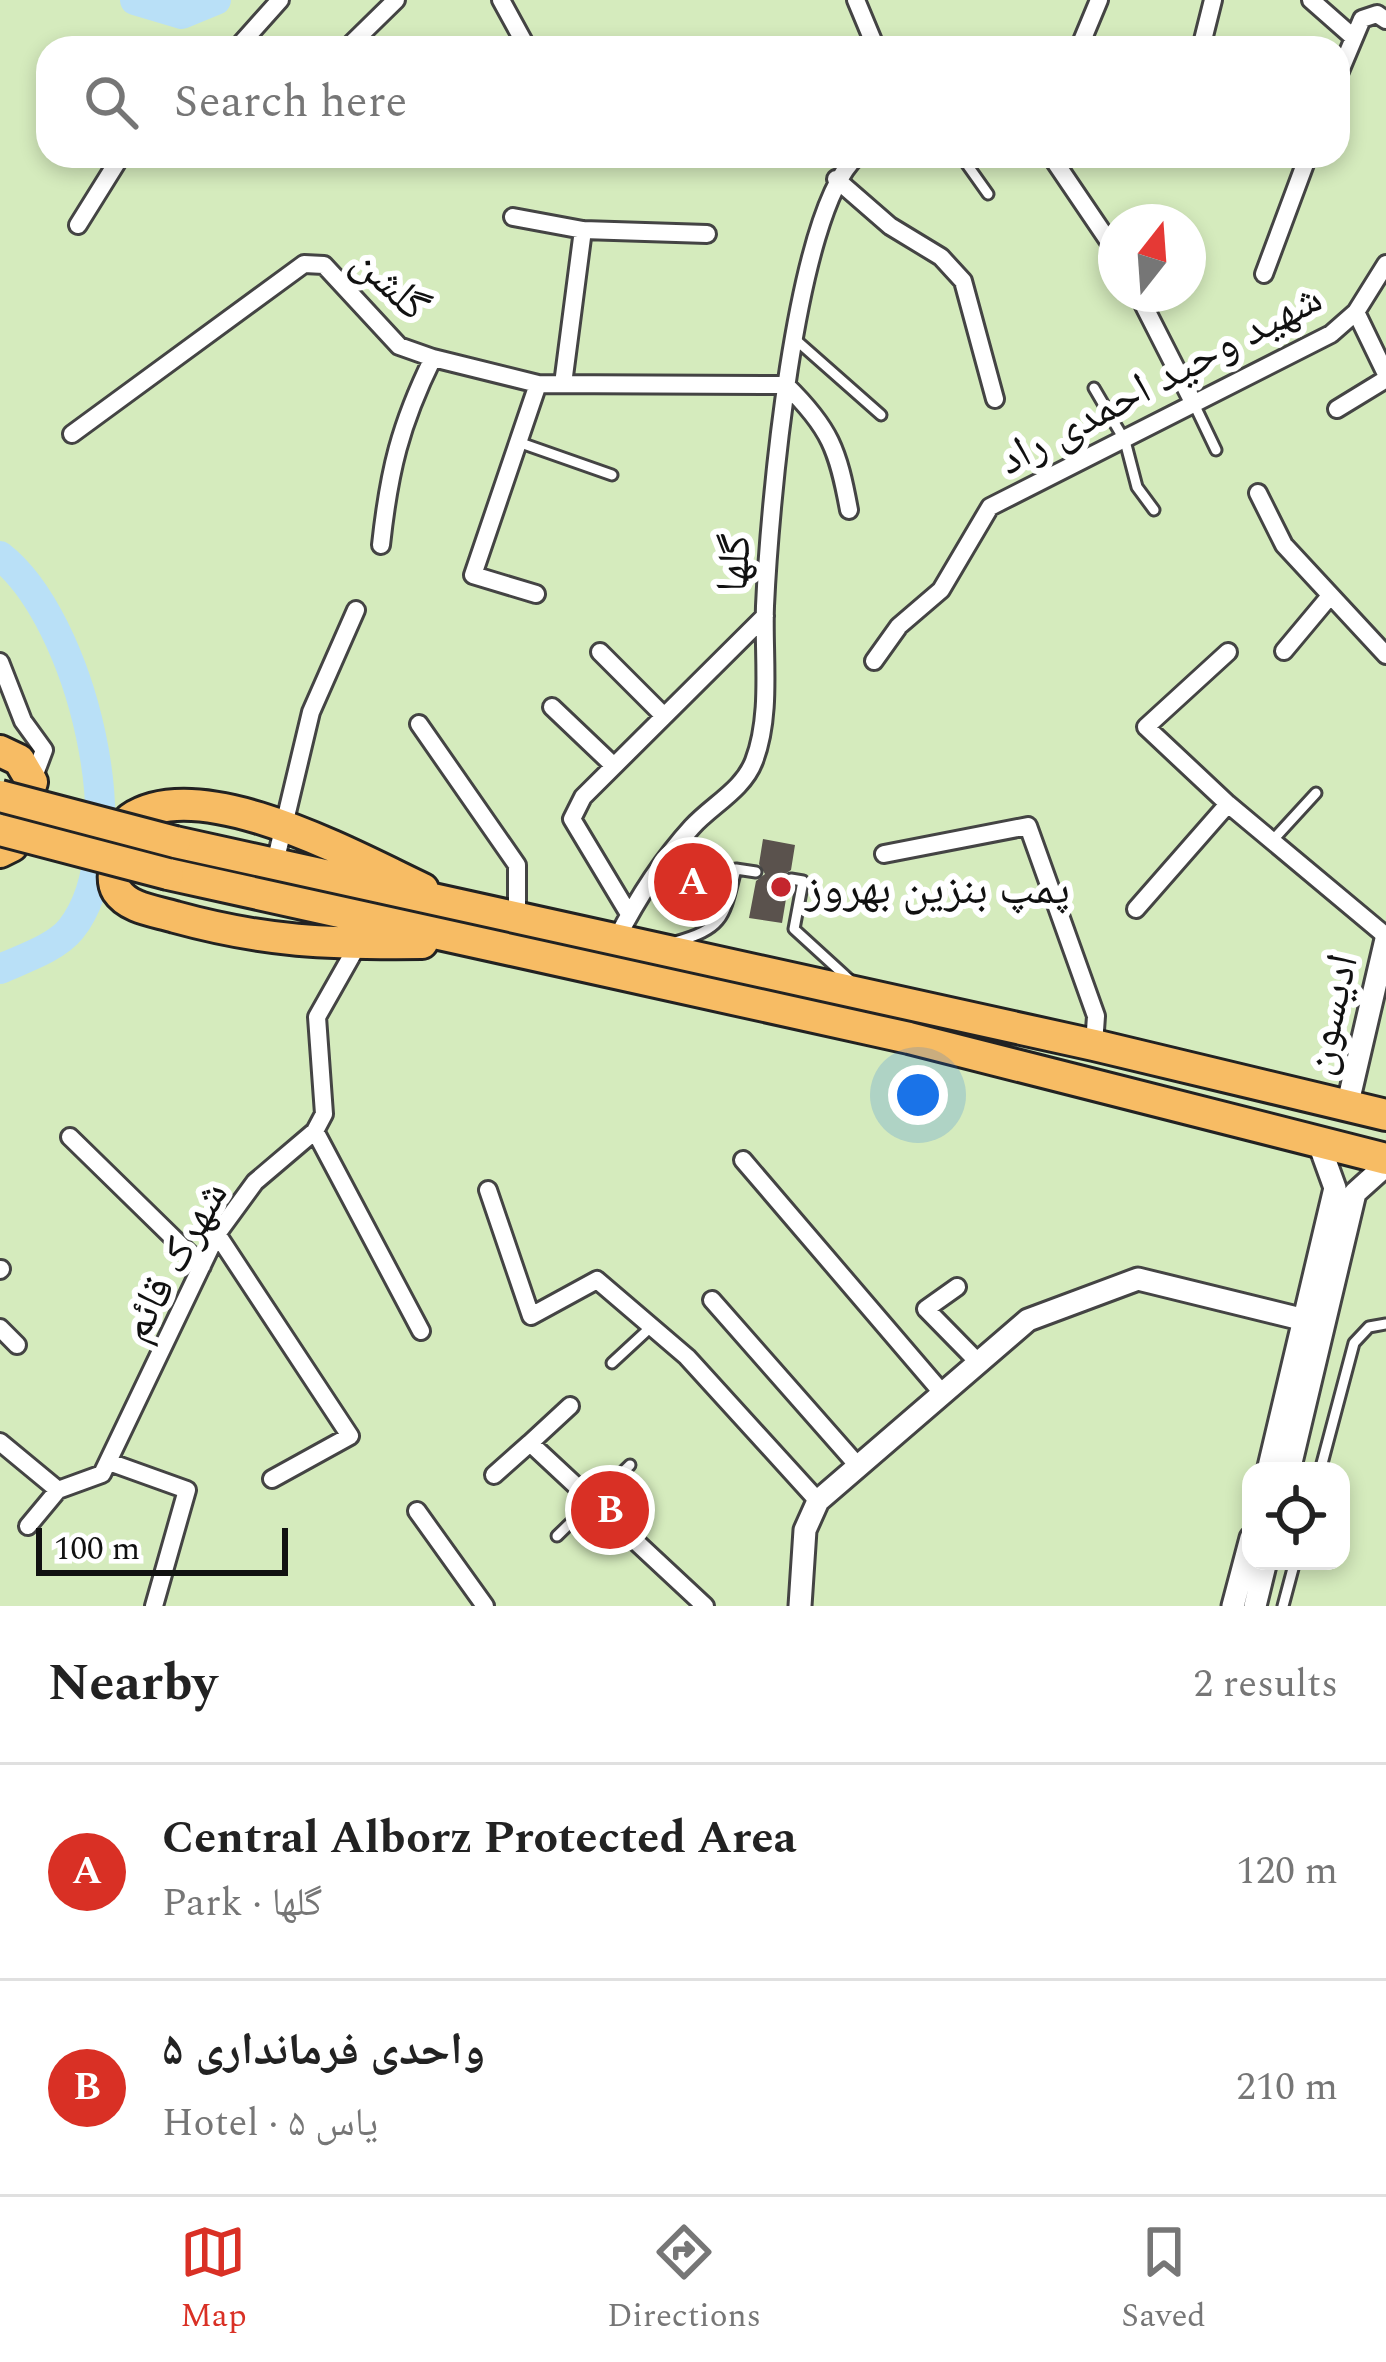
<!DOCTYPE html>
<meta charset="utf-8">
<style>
body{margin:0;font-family:Spectral,"Noto Naskh Arabic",serif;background:#f2f2f2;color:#222}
.controls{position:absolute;right:36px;bottom:36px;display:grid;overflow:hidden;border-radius:24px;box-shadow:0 6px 18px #0003}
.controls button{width:108px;height:108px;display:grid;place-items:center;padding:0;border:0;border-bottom:3px solid #e0e0e0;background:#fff;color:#222;font:60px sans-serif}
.compass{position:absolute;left:1098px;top:204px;width:108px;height:108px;border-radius:50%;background:#fff;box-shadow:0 6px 18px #0003;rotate:17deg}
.scale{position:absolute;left:36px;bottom:30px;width:252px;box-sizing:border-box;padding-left:12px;border:6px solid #111;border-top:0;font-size:33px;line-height:42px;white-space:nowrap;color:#111;-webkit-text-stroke:9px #fff;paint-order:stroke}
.you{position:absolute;left:918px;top:1095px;width:42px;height:42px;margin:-30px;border:9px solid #fff;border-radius:50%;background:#1a73e8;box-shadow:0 0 0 18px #1a73e833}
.badge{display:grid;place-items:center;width:78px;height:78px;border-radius:50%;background:#d93025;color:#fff;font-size:39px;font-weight:700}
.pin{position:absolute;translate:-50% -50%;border:6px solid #fff;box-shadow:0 3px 12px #0006}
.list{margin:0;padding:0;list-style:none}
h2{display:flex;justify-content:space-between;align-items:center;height:156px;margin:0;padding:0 48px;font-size:51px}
h2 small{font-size:39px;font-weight:400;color:#767676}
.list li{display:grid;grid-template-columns:78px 1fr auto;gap:36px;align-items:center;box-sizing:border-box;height:216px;padding:0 48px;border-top:3px solid #e0e0e0}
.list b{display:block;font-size:45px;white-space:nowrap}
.list p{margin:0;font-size:39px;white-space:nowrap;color:#767676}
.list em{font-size:39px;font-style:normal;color:#767676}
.icon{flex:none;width:66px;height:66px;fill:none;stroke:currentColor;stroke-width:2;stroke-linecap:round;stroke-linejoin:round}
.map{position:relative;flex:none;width:1386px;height:1606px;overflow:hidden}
.search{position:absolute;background:#fff;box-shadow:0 6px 18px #0003;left:36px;right:36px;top:36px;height:132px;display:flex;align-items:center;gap:30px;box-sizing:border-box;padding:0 42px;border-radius:36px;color:#767676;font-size:45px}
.sheet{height:588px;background:#fff}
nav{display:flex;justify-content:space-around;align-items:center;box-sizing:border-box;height:168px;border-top:3px solid #e0e0e0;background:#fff;font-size:33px;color:#767676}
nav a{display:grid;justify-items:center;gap:6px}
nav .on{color:#d93025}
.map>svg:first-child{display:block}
.green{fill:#d5ebbd;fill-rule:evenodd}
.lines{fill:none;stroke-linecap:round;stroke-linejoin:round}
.river{stroke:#b9e0f7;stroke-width:30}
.building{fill:#5a524d}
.service-casing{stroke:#444;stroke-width:15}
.minor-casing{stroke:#444;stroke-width:22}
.tertiary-casing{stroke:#444;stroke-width:27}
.trunk-casing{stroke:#222;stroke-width:36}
.service{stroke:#fff;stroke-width:9}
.minor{stroke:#fff;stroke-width:16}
.tertiary{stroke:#fff;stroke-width:21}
.trunk{stroke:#f7bc64;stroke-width:30}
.trunk-bridge-casing{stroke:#222;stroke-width:36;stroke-linecap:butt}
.trunk-bridge{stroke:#f7bc64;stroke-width:30}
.poi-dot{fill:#c4262e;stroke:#fff;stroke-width:4.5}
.labels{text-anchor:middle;stroke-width:12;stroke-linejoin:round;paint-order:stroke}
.street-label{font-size:45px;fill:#111;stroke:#fff}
.poi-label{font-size:45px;fill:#111;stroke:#fff;text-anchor:start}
</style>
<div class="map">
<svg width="1386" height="1606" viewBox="0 0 1386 1606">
<rect width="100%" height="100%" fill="#fffdf5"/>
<path class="green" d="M0,0H1386V1606H0ZM48,48H1338V156H48ZM1116,222H1188V294H1116ZM1251,1471H1341V1561H1251Z"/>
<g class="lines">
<path class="river" d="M135,0L182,14L216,0
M0,556C80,618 138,845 71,929C56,948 22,959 0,969"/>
</g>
<path class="building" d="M763,839L795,845L791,870L782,876L788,887L782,923L749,918L756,881L765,874L759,864Z"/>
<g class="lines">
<defs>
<path id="service" d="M1050,47L1053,48
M961,156L988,194
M796,340L881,415
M1094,388L1125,441L1137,487L1154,510
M1194,404L1216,450
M518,442L612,475
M1272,841L1316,793
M791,879L803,881L794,929L852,982
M675,942C725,928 724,917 736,869L756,872
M612,1363L652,1326
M1320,1471L1354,1343L1369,1327L1386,1324
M557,1536L630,1465
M1283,1606L1295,1561"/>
<path id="minor" d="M501,0L524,42
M856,0L876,48
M1311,0L1353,37
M237,48L280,0
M347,48L396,0
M1079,48L1099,0
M1201,48L1213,0
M1338,76L1362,19L1377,14L1386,20
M1051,156L1116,252
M836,179L890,226L941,257L963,281L995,399
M513,217L583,230L707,234
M78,225L121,156
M1264,274L1308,156
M1138,294L1194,404
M1356,312L1386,374
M563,384L583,230
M1337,409L1386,379
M72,434L304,264L324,265L399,346L433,358L538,384L786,385C830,428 838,450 849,510
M1258,493L1284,545L1386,655
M381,545C389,471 400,425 433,358
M536,594L473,575L538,384
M1284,651L1330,596
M600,652L664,716
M1228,652L1146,727L1228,804L1386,936
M874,661L899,626L941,590L990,507L1331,334L1356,312L1386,264
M0,662L23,721L44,750L32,782
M552,707L614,766
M419,724L517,865V920
M884,854L1028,826L1096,1016L1094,1045
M274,867L311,712L356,610
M1136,909L1228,804
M629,914L572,819L583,797L765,616
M616,940C637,899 661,861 692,827C712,805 743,790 754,761C772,714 763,655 765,606C769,516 794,212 857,156
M315,1131L421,1331
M70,1137L202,1266
M743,1160L944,1395
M488,1190L531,1316L597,1280L687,1357L818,1501
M217,1234L350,1436L272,1479
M0,1270L1,1269
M957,1287L926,1309L978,1362
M712,1300L859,1467
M0,1328L17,1345
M0,1442L58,1490L102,1474L217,1234L255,1182L315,1131L324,1114L317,1017L360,941
M530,1443L570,1406
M109,1462L187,1490L154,1606
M494,1475L530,1443L705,1606
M417,1511L485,1606
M28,1526L58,1490"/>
<path id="tertiary" d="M1347,1107L1386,939
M1268,1471L1335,1188L1318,1141
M1289,1471L1355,1193L1386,1165
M800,1606L805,1530L818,1501L1028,1320L1138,1279L1305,1320
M1233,1606L1251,1538
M1255,1606L1266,1561"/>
<path id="trunk" d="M0,751L19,760L32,782L12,846L0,852
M175,842L1094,1045L1386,1115
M168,874L909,1038L1386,1159
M422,943C328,944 266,942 175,917C156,911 129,909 117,891C106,874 125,836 130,819C200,771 355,857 423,889"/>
</defs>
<use href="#service" class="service-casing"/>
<use href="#minor" class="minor-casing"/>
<use href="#tertiary" class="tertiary-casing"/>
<use href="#trunk" class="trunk-casing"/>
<use href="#service" class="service"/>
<use href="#minor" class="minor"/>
<use href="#tertiary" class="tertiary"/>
<use href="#trunk" class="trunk"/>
<defs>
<path id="trunk-bridge" d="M0,796L175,842
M0,830L168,874"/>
</defs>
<use href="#trunk-bridge" class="trunk-bridge-casing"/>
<use href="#trunk-bridge" class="trunk-bridge"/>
</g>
<circle class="poi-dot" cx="781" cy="887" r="12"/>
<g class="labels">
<g class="street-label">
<text transform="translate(392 282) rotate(43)" y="16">گلشن</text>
<text transform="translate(1159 377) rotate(-28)" y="16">شهید وحید احمدی راد</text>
<text transform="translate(732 563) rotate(-86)" y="16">گلها</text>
<text transform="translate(1328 1014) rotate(-77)" y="16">ادیسون</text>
<text transform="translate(172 1260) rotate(-61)" y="16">شهرک قائم</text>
</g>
<g class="poi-label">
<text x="805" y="903">پمپ بنزین بهروز</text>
</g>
</g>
</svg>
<div class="controls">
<button><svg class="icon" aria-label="locate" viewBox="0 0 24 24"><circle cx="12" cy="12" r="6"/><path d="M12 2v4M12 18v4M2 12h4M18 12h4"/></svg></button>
</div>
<svg class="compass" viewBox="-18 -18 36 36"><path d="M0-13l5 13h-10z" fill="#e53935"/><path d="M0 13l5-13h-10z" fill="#767676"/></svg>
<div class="scale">100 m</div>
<div class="you"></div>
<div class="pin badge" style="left:693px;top:882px">A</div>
<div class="pin badge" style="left:610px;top:1510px">B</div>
<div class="search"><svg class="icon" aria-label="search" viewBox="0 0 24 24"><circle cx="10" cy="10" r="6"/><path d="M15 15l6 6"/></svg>Search here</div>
</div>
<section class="sheet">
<h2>Nearby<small>2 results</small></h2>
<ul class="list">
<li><span class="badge">A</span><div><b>Central Alborz Protected Area</b><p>Park · گلها</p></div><em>120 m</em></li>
<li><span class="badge">B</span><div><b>۵ واحدی فرمانداری</b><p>Hotel · یاس ۵</p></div><em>210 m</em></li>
</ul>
</section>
<nav>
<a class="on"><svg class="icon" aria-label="map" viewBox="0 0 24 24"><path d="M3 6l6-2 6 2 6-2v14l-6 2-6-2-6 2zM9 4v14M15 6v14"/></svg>Map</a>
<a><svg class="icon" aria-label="directions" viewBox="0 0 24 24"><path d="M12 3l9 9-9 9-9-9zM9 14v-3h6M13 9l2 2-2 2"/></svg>Directions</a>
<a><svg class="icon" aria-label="saved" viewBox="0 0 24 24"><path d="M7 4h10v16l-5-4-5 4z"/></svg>Saved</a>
</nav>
